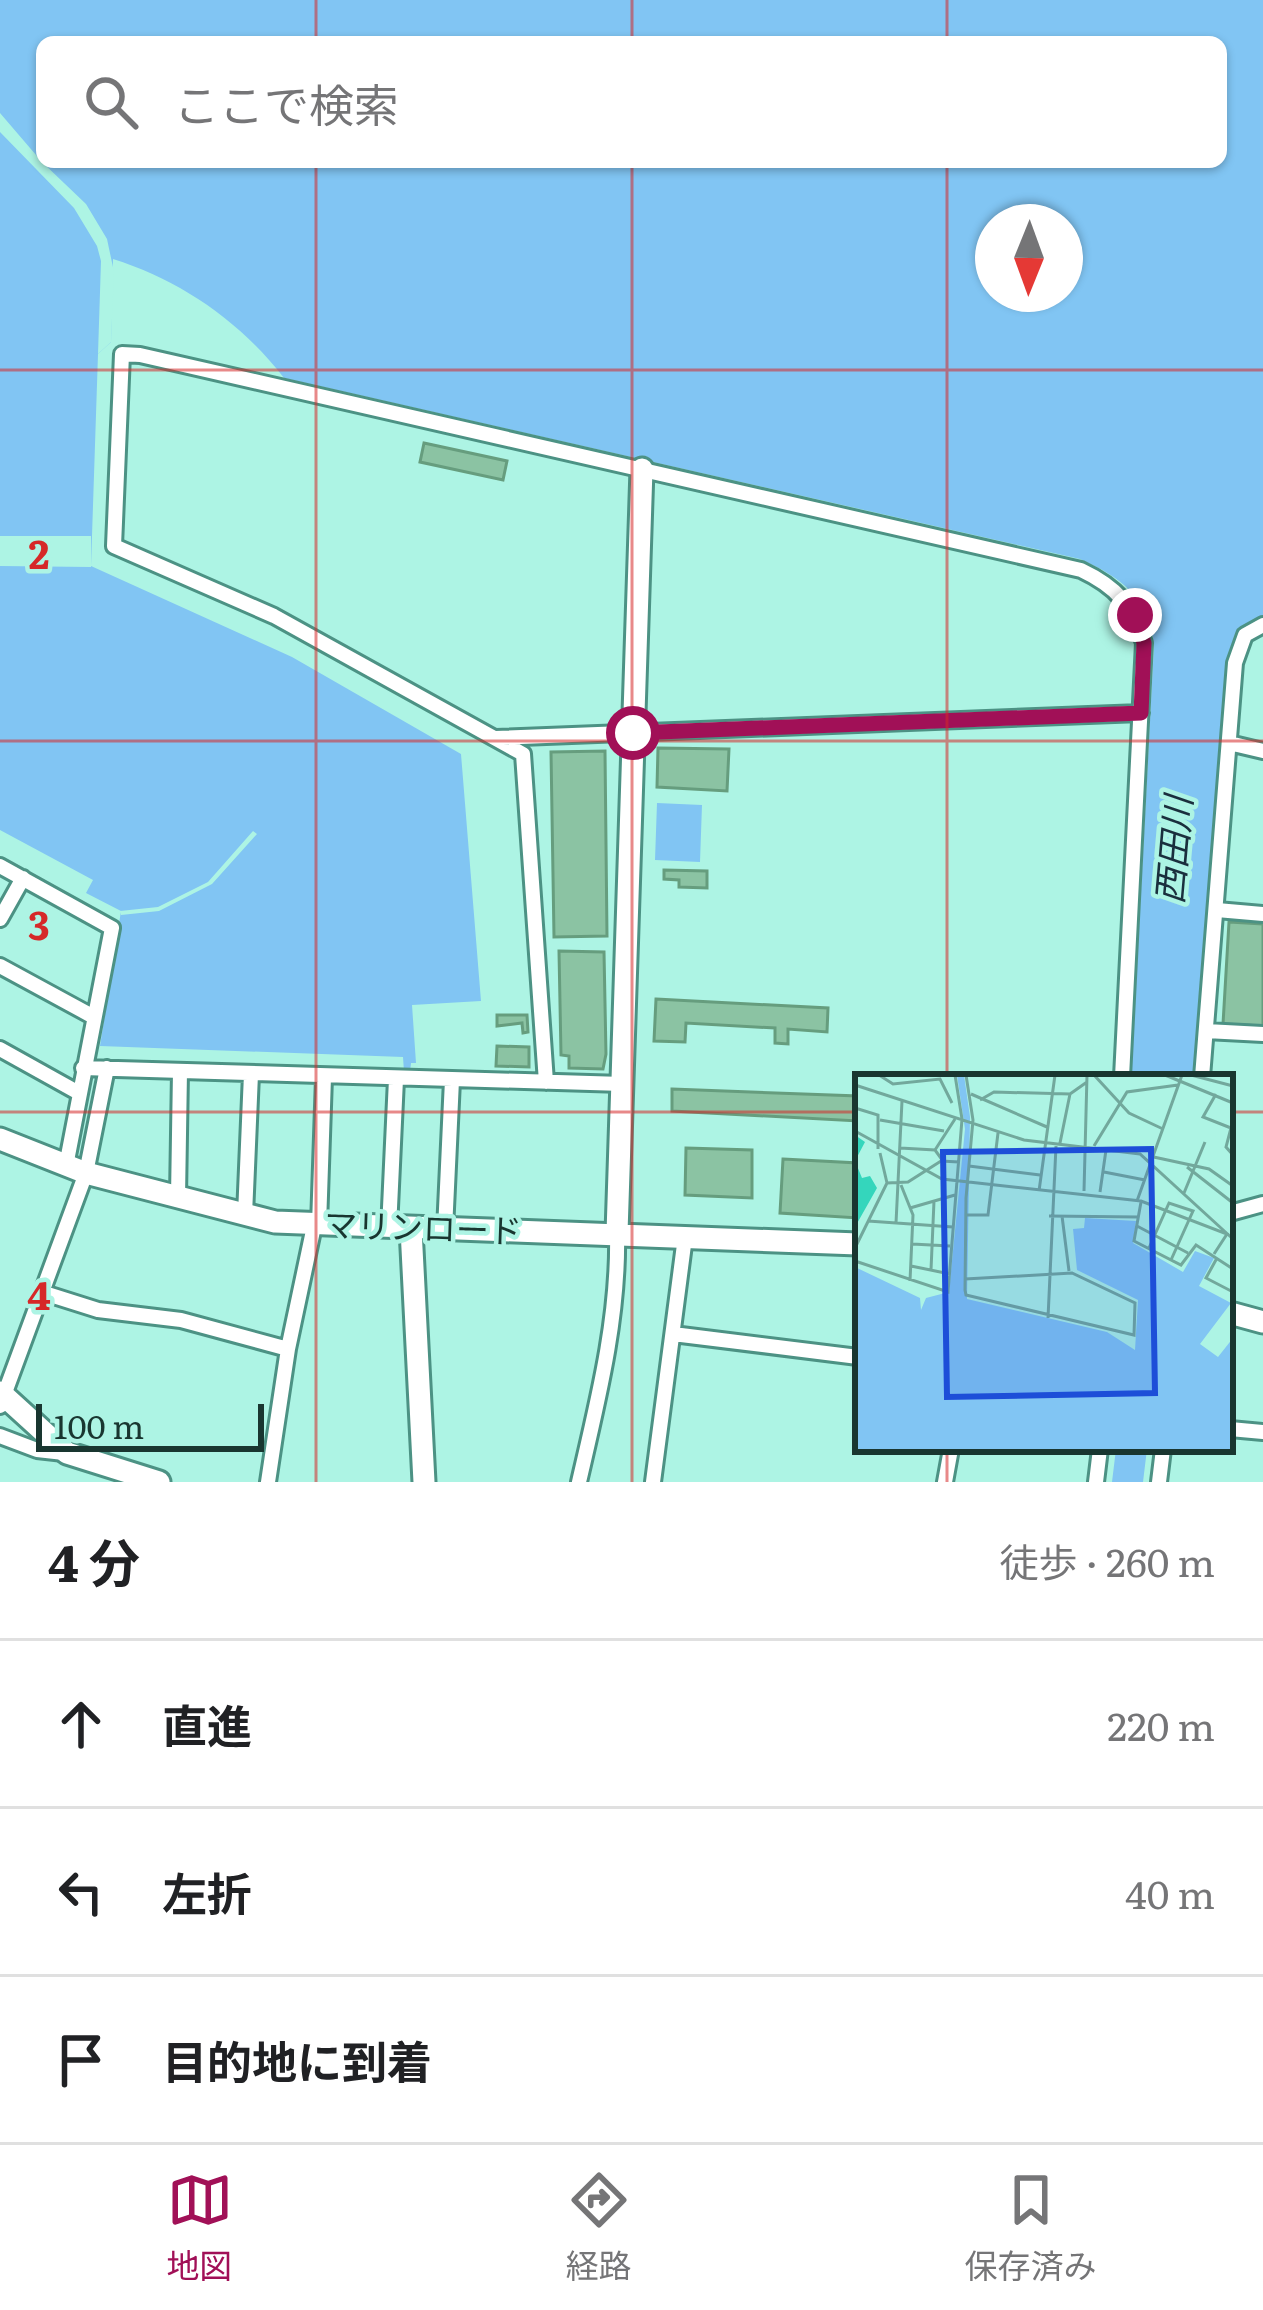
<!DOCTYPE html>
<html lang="ja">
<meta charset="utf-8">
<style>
body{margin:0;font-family:Literata,"Noto Sans JP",serif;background:#f6f6f6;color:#202124}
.compass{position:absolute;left:975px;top:204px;width:108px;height:108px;border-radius:50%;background:#fff;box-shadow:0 3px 9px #0004;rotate:181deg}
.scale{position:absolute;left:36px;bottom:30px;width:228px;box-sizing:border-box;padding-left:12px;border:6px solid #193630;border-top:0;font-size:33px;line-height:42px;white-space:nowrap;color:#193630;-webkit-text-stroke:9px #adf4e4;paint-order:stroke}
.stop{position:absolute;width:36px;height:36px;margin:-27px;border:9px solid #a11057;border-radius:50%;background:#fff}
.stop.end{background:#a11057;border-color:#fff;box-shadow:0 3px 12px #0008}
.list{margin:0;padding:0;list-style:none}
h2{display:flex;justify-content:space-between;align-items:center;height:156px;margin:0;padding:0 48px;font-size:51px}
h2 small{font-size:39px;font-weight:400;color:#757577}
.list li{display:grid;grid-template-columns:78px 1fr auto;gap:36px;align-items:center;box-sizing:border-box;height:168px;padding:0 48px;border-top:3px solid #e0e0e0}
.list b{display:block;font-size:45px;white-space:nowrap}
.list em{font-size:39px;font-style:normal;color:#757577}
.icon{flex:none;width:66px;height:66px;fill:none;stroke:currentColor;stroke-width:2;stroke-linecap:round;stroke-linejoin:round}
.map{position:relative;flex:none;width:1263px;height:1482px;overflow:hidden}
.search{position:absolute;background:#fff;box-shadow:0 3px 9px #0004;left:36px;right:36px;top:36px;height:132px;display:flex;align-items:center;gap:30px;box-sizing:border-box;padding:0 42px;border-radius:18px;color:#757577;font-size:45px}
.sheet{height:660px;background:#fff}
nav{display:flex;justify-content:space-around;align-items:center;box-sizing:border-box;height:168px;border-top:3px solid #e0e0e0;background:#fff;font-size:33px;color:#757577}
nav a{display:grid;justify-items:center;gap:6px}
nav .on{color:#a11057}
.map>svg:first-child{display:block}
.water{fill:#81c5f3;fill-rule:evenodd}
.pier{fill:#adf4e4}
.building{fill:#8bc3a3;stroke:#669d7e;stroke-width:3}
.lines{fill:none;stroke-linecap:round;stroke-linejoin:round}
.street-casing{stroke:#4c9284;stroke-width:20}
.secondary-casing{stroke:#4c9284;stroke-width:27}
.street{stroke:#fff;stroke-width:14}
.secondary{stroke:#fff;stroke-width:21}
.route{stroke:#a11057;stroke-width:15}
.grid{fill:none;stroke:#d62828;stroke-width:3;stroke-opacity:0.55}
.labels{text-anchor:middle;stroke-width:9;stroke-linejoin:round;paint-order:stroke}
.street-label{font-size:33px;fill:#193630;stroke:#adf4e4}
.water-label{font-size:36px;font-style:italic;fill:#1a2f3d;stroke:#adf4e4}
.inset-road{fill:none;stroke:#72a89c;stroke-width:3}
.view{fill:#1d4ed8;fill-opacity:0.15;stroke:#1d4ed8;stroke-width:6}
.inset-edge{fill:none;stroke:#193630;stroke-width:6}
.grid-label{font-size:39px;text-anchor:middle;font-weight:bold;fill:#d62828;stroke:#adf4e4;stroke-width:9;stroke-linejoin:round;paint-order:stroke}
</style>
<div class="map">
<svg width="1263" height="1482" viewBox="0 0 1263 1482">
<rect width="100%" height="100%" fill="#adf4e4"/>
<path class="water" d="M0,0H1263V616L1237,635L1230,648L1193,1077H1131L1154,646C1149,598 1121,577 1080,559L284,378C240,321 180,280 113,259L111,342L98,354L91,566L292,657L461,754L481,1001L412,1005L416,1063H411L410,1072H404L403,1057L100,1046L121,911L86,893L93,880L0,830ZM42,42H1221V162H42ZM993,222H1065V294H993Z
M657,803L702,805L700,862L655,860Z
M1116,1449H1147L1143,1482H1112Z"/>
<path class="pier" d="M0,113L42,162L86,204L107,239L114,272L111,342L98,354L101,261L97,246L74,208L0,132Z
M0,536H91V567L0,566Z
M253,831L257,834L212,884L159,911L121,915L120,911L158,907L208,882Z"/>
<path class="building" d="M424,443L507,461L503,480L420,462Z
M658,748L729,749L727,791L657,787Z
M605,751L607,936L554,937L551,752Z
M664,870L707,871V888L679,887V880L664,879Z
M1229,922L1263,924V1026L1223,1024Z
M559,951L604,952L606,1054L603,1069L569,1068V1056L561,1055Z
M656,999L828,1008L827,1032L788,1029V1044L775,1043V1028L686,1023L685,1042L654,1041Z
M497,1015H527L528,1032L523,1033L522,1023L497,1026Z
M497,1046L529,1047V1067L496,1066Z
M672,1089L858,1096V1121L672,1111Z
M686,1148L752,1150V1198L685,1195Z
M783,1159L858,1163V1218L780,1213Z"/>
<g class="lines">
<defs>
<path id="street" d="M496,738L1141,713
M1229,743L1263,751
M0,866L112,928L66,1166
M1217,910L1263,914
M0,919L23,878
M0,966L92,1016
M1206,1031L1263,1034
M0,1049L79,1093
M83,1068L623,1084
M1202,1077L1235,663L1245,635L1263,625
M546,1082L523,754L274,616L114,546L122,354L140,355L1081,570C1117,587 1132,605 1144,643L1122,1077
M178,1197L180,1071
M1230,1213L1263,1204
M245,1215L251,1074
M319,1225L324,1077
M389,1229L396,1079
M445,1230L452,1080
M41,1292L98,1310L181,1320L288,1349
M673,1334L858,1357
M0,1406L86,1173L107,1068
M1230,1429L1263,1432
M0,1436L37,1450L64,1453
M268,1482L288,1349L314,1226
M579,1482C598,1400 619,1317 617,1233
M653,1482L685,1237
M945,1482L951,1449
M1096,1482L1100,1449
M1159,1482L1163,1449"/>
<path id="secondary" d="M0,1139L86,1173L275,1222L858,1244
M411,1229L424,1482
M617,1233L642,469
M1230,1313L1263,1322
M0,1392L67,1453L159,1482"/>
</defs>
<use href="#street" class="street-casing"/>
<use href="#secondary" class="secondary-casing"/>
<use href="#street" class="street"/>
<use href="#secondary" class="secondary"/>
</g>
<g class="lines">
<path class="route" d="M633,733L1141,713L1144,643L1135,615"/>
</g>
<path class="grid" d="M316,0V42M632,0V42M947,0V42M316,162V1482M632,162V1482M947,162V1077M0,370H1263M0,741H1263M0,1112H858M1230,1112H1263M947,1449V1482"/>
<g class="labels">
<g class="street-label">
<text transform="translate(423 1228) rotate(2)" y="12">マリンロード</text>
</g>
<g class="water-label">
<text transform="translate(1174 850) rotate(-85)" y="13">西田川</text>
</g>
</g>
<g transform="translate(855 1074)">
<rect width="378" height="378" fill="#adf4e4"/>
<path d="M0,61L10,68L0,87L7,104L15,102L22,114L0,153Z" fill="#34d6bc"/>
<path d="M102,1H109L115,43L112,225L252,258L280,276L283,226L222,196L218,155L229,154L230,144L281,147L278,169L328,198L340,177L359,184L344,212L376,229L345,270L363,283L378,264V377H0V193L65,224L66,236L71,224L94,218L110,55Z" fill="#81c5f3"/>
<path class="inset-road" d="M24,1L38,10L85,5L97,29M239,1L274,39L308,55M310,1L378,29M336,1L378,12M0,11L169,66L285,80L378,165M116,20L192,53M361,20L348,43L376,54L371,73L378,81M125,26L139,18L215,20L232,8M0,34L23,41V75M25,46L89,57M0,57L87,105L286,127L372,160L359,180M205,69L215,20M239,72L272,18L323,11M45,74L80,76L88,87M80,76L100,45M294,82L354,95L378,112M114,92L185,101M332,93L378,129M249,98L290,106M32,109L53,108L86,87L104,88M46,111L58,141L55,207M184,117L200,1M229,117L232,1M245,118L251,76M329,119L350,68M282,127L327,1M286,128L279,167L326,191L341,171L378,195M55,134L100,121M112,141H133L143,59M194,142L283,143M207,142L214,197M13,147L98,153M41,149L47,27M282,152L333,179M57,170L95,172M0,174L32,109L25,79M294,174L314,129L338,137L316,186M362,184L351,204L378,218M0,187L93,218L107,45L100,1M56,192L95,200M76,196L79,127M110,205L217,199L280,229L279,261L111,221L110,216L111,124L118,46L111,1M193,244L201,72"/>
<path class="view" d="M296,75L300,319L92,323L88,78Z"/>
<rect width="378" height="378" class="inset-edge"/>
</g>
<g class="grid-label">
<text x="39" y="569">2</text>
<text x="39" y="940">3</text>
<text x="39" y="1310">4</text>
</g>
</svg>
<svg class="compass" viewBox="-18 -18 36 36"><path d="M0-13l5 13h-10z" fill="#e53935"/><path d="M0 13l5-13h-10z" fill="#757577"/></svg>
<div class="scale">100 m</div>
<div class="stop" style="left:633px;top:733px"></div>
<div class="stop end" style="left:1135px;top:615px"></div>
<div class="search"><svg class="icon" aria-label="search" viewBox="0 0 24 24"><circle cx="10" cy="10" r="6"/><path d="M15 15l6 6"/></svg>ここで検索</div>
</div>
<section class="sheet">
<h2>4 分<small>徒歩 · 260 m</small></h2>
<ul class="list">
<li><svg class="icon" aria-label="ahead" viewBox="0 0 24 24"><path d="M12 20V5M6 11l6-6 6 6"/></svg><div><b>直進</b></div><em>220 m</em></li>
<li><svg class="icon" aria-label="left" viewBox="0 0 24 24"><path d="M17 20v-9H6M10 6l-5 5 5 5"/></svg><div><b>左折</b></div><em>40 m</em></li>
<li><svg class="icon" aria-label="arrive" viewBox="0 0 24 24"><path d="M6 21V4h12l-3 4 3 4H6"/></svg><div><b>目的地に到着</b></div></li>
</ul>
</section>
<nav>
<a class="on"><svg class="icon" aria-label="map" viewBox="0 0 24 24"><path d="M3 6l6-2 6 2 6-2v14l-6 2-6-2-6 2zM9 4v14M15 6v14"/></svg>地図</a>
<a><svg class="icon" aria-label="directions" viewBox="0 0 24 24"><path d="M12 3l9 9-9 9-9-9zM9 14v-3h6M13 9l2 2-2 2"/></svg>経路</a>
<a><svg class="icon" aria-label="saved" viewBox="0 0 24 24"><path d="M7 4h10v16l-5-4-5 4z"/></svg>保存済み</a>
</nav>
